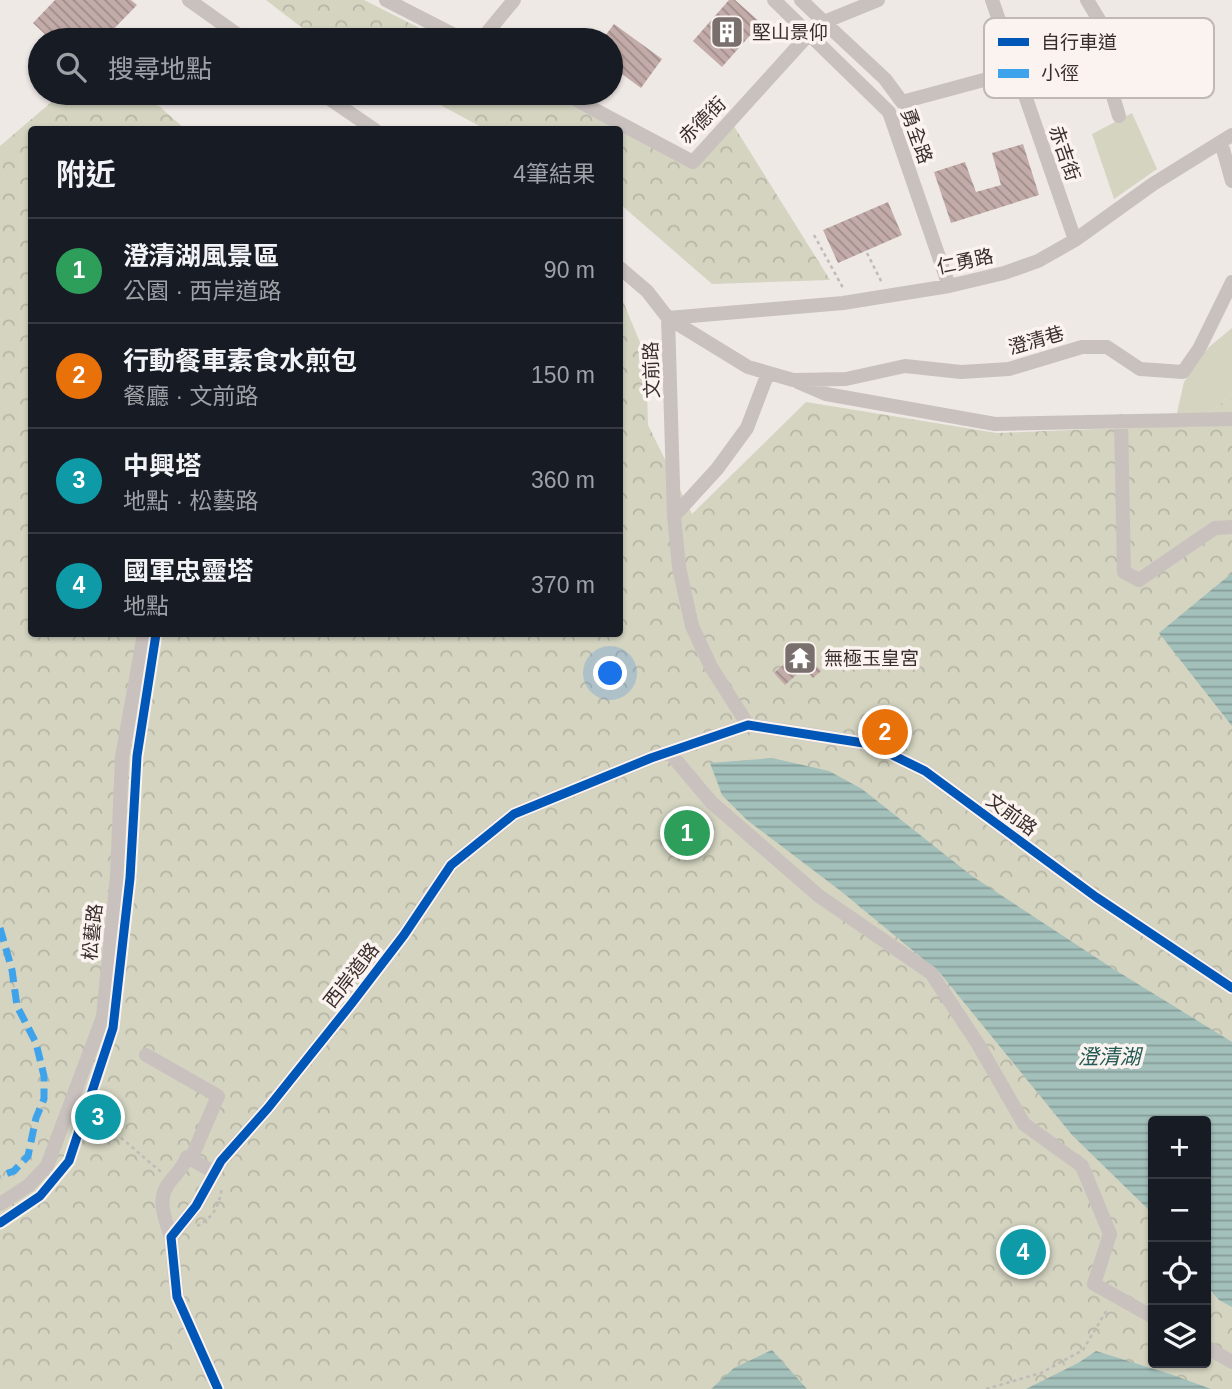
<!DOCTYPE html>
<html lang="zh-TW">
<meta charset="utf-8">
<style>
body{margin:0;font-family:Arial,"Noto Sans TC",sans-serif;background:#20242c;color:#f1f3f6}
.controls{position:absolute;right:21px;bottom:21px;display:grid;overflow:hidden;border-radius:7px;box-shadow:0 2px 5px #0004}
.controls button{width:63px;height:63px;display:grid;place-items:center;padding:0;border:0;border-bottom:2px solid #363941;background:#171b24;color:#f1f3f6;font:35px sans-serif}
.you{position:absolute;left:611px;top:674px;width:24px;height:24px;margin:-18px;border:5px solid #fff;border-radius:50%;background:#1a73e8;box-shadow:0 0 0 10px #1a73e833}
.badge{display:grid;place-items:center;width:46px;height:46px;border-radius:50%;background:#b45309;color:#fff;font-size:23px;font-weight:700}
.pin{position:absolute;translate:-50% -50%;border:4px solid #fff;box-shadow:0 2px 7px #0006}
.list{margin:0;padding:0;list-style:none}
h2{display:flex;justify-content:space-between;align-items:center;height:91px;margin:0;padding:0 28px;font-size:30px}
h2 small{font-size:23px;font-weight:400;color:#9ea1a6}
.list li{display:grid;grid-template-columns:46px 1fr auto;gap:21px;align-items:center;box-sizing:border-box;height:105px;padding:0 28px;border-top:2px solid #363941}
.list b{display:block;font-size:26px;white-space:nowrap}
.list p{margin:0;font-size:23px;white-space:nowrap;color:#9ea1a6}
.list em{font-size:23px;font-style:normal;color:#9ea1a6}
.icon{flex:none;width:38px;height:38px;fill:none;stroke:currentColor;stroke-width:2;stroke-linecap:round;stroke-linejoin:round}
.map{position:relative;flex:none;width:1232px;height:1389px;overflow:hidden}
.search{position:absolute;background:#171b24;box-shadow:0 2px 5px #0004;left:28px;top:28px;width:595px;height:77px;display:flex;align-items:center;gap:18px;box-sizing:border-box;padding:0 24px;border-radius:38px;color:#9ea1a6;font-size:26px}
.panel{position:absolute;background:#171b24;box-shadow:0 2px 5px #0004;left:28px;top:126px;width:595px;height:511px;border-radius:7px}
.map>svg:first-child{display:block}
.grass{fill:#d4d4c1}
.park{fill:url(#park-crowns);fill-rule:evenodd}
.water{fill:url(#water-rules)}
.building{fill:url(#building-back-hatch)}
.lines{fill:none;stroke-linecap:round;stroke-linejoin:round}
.path{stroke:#c1bab7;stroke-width:2.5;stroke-dasharray:3.5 3.5;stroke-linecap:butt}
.minor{stroke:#c9c1be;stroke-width:14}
.quiet{stroke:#3fa3eb;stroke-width:7;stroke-dasharray:14 7;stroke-linecap:butt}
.cycleway-casing{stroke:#faf3ef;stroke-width:13}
.cycleway{stroke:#0057b8;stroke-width:9}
.labels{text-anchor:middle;stroke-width:7;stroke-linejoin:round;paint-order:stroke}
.poi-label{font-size:19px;fill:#3a2e2c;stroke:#faf3ef;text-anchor:start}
.street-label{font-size:19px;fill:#3a2e2c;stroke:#faf3ef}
.water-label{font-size:21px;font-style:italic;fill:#235a54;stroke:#faf3ef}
.key{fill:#faf3ef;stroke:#c0b8b4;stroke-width:2}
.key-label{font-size:19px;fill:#3a2e2c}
</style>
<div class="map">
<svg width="1232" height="1389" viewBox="0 0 1232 1389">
<defs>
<pattern id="park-crowns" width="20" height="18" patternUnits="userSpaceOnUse" patternTransform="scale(1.75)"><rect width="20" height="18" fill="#d4d4c1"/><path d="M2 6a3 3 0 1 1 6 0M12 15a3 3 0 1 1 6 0" fill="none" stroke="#b7b6a6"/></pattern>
<pattern id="water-rules" width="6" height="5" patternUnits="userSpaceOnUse" patternTransform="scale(1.75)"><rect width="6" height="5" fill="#a3c0bb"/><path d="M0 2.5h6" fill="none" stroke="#869c98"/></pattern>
<pattern id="building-back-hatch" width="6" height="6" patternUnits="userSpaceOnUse" patternTransform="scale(1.75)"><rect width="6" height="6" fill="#c2aba8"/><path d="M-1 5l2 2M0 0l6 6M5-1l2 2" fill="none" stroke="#9f8c89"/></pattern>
</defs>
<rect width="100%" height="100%" fill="#efe9e6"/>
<path class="grass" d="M1132,113L1157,169L1114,199L1092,134Z
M1232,328V394L1196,425L1174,426L1184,382L1209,347Z"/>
<path class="park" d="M266,0H364L443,40H324L305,30Z
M62,93H123L159,106L185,129L32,130V634H620V294L646,357L648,425L692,514L806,402L997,433L1196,425L1232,394V1389H0V146ZM1153,1121H1206V1363H1153Z
M418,93H546L618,129H485Z
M732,123L830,280L712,284L620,204V130L693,167Z"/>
<path class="water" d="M1232,573V726L1159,633Z
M772,758L829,771L862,789L972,876L1112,968L1232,1042V1307L1219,1300L1206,1285V1121H1153V1214L1072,1135L940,973L842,892L747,820L722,795L710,763Z
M772,1350L807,1389H711L734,1368Z
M1096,1351L1173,1375L1211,1389H1026L1078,1363Z"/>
<path class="building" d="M55,0H131L137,5L103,40H51L33,23Z
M729,0H735L761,23L722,67L693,41Z
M614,24L662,59L641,88L611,66V40H602Z
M1023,144L1039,195L951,223L934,172L965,162L976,192L1001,185L992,153Z
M888,202L902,235L838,263L823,230Z
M801,649L821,671L813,678L804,668L785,685L774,673Z
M100,1107L105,1111L108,1120L103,1126L90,1128L88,1115L92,1108Z"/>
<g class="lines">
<path class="path" d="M814,235L843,288
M867,253L882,283
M105,1124L161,1172
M197,1226C214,1217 219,1206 222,1187
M986,1389L1041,1373L1083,1350L1108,1308"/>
<path class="minor" d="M189,0L245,40
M386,0L464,40
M774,0L889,112L949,286
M801,0L824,22L878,0
M992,0L1075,240
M481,40L514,0
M1099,50L1119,116
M321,93L375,130
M563,93L693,162L809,34L824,22L885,79L902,102L1110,46L1112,41L1087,0
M1221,142L1232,181
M620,268L647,291L668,318L748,367L793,380L846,379L905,366L961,372L1009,369L1082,347H1107L1140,369L1183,372L1199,349L1232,282
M668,318L843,303L949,286L1004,273L1038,261L1075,240L1153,184L1232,135
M668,318L674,516L679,567L692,626L711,667L748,725
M798,382L826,394L995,424L1232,419
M1121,421L1124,572L1139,580L1215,528L1232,527
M674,516L717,469L747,428L768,373
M669,752L711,802L819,896L931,973L978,1044L1024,1124L1082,1166L1110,1234L1094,1284L1153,1317
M146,1055L218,1096L191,1159
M0,1204L29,1185L47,1166L103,1017L117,876L122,757L144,634
M171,1237C166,1221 157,1202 167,1186C174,1175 183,1169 187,1157L214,1172
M1206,1347L1232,1362
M218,1389L177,1297L171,1237L196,1206L221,1161L268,1108L352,1003L404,935L451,865L514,814L651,758L748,725L870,744L925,771L1096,897L1232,988"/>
<path class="quiet" d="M0,928L12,970L17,1006L36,1043L44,1076V1099L36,1118L28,1156L14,1171L0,1176"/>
<defs>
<path id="cycleway" d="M0,1223L40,1196L69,1161L113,1028L130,878L137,756L156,634
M218,1389L177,1297L171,1237L196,1206L221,1161L268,1108L352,1003L404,935L451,865L514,814L651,758L748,725L870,744L925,771L1096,897L1232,988"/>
</defs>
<use href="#cycleway" class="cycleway-casing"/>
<use href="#cycleway" class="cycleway"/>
</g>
<defs>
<symbol id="building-square" viewBox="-11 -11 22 22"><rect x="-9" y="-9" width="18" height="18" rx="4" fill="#796f6d" stroke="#faf3ef"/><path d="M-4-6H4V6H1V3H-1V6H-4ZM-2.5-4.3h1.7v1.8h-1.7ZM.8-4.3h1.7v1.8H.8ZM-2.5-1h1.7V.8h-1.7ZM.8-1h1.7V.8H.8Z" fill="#fff"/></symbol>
<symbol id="temple-square" viewBox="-11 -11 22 22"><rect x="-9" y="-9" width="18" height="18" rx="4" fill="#796f6d" stroke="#faf3ef"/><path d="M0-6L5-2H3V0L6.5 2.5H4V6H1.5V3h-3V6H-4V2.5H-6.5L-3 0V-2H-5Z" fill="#fff"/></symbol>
</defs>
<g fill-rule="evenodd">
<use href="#building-square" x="708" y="13" width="38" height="38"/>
<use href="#temple-square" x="781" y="639" width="38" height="38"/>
</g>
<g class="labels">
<g class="poi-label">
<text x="752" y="39">堅山景仰</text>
<text x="824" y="665">無極玉皇宮</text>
</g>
<g class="street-label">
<text transform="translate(702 120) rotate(-45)" y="7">赤德街</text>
<text transform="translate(917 136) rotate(70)" y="7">勇全路</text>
<text transform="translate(1065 153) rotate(71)" y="7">赤吉街</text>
<text transform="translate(965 261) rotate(-12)" y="7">仁勇路</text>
<text transform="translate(1036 340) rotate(-16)" y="7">澄清巷</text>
<text transform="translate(651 370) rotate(-92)" y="7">文前路</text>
<text transform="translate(1012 814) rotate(36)" y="7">文前路</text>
<text transform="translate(92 932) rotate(-84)" y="7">松藝路</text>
<text transform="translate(351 975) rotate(-52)" y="7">西岸道路</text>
</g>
<g class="water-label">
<text x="1109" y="1064">澄清湖</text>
</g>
</g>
<rect x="984" y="18" width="230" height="80" rx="10" class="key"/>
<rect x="998" y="38" width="31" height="8" fill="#0057b8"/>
<rect x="998" y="69" width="31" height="9" fill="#3fa3eb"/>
<g class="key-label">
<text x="1041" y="49">自行車道</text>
<text x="1041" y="80">小徑</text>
</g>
</svg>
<div class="controls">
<button>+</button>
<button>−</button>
<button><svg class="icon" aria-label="locate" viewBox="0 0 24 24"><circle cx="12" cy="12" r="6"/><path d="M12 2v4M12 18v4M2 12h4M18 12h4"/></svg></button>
<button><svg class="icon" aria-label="layers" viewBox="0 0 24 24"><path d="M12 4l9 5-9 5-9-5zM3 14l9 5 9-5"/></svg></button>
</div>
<div class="you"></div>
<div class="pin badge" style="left:687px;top:833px;background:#2e9e5b">1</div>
<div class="pin badge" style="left:885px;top:732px;background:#e8710a">2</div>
<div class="pin badge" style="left:98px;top:1117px;background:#0f9aa8">3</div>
<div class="pin badge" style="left:1023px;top:1252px;background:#0f9aa8">4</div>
<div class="search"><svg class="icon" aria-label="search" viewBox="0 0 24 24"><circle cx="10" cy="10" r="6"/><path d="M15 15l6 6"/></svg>搜尋地點</div>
<section class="panel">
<h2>附近<small>4筆結果</small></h2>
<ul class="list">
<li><span class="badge" style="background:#2e9e5b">1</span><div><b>澄清湖風景區</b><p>公園 · 西岸道路</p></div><em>90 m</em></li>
<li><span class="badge" style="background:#e8710a">2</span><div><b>行動餐車素食水煎包</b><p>餐廳 · 文前路</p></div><em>150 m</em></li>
<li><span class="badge" style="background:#0f9aa8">3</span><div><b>中興塔</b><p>地點 · 松藝路</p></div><em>360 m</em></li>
<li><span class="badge" style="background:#0f9aa8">4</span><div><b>國軍忠靈塔</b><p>地點</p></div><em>370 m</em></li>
</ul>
</section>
</div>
